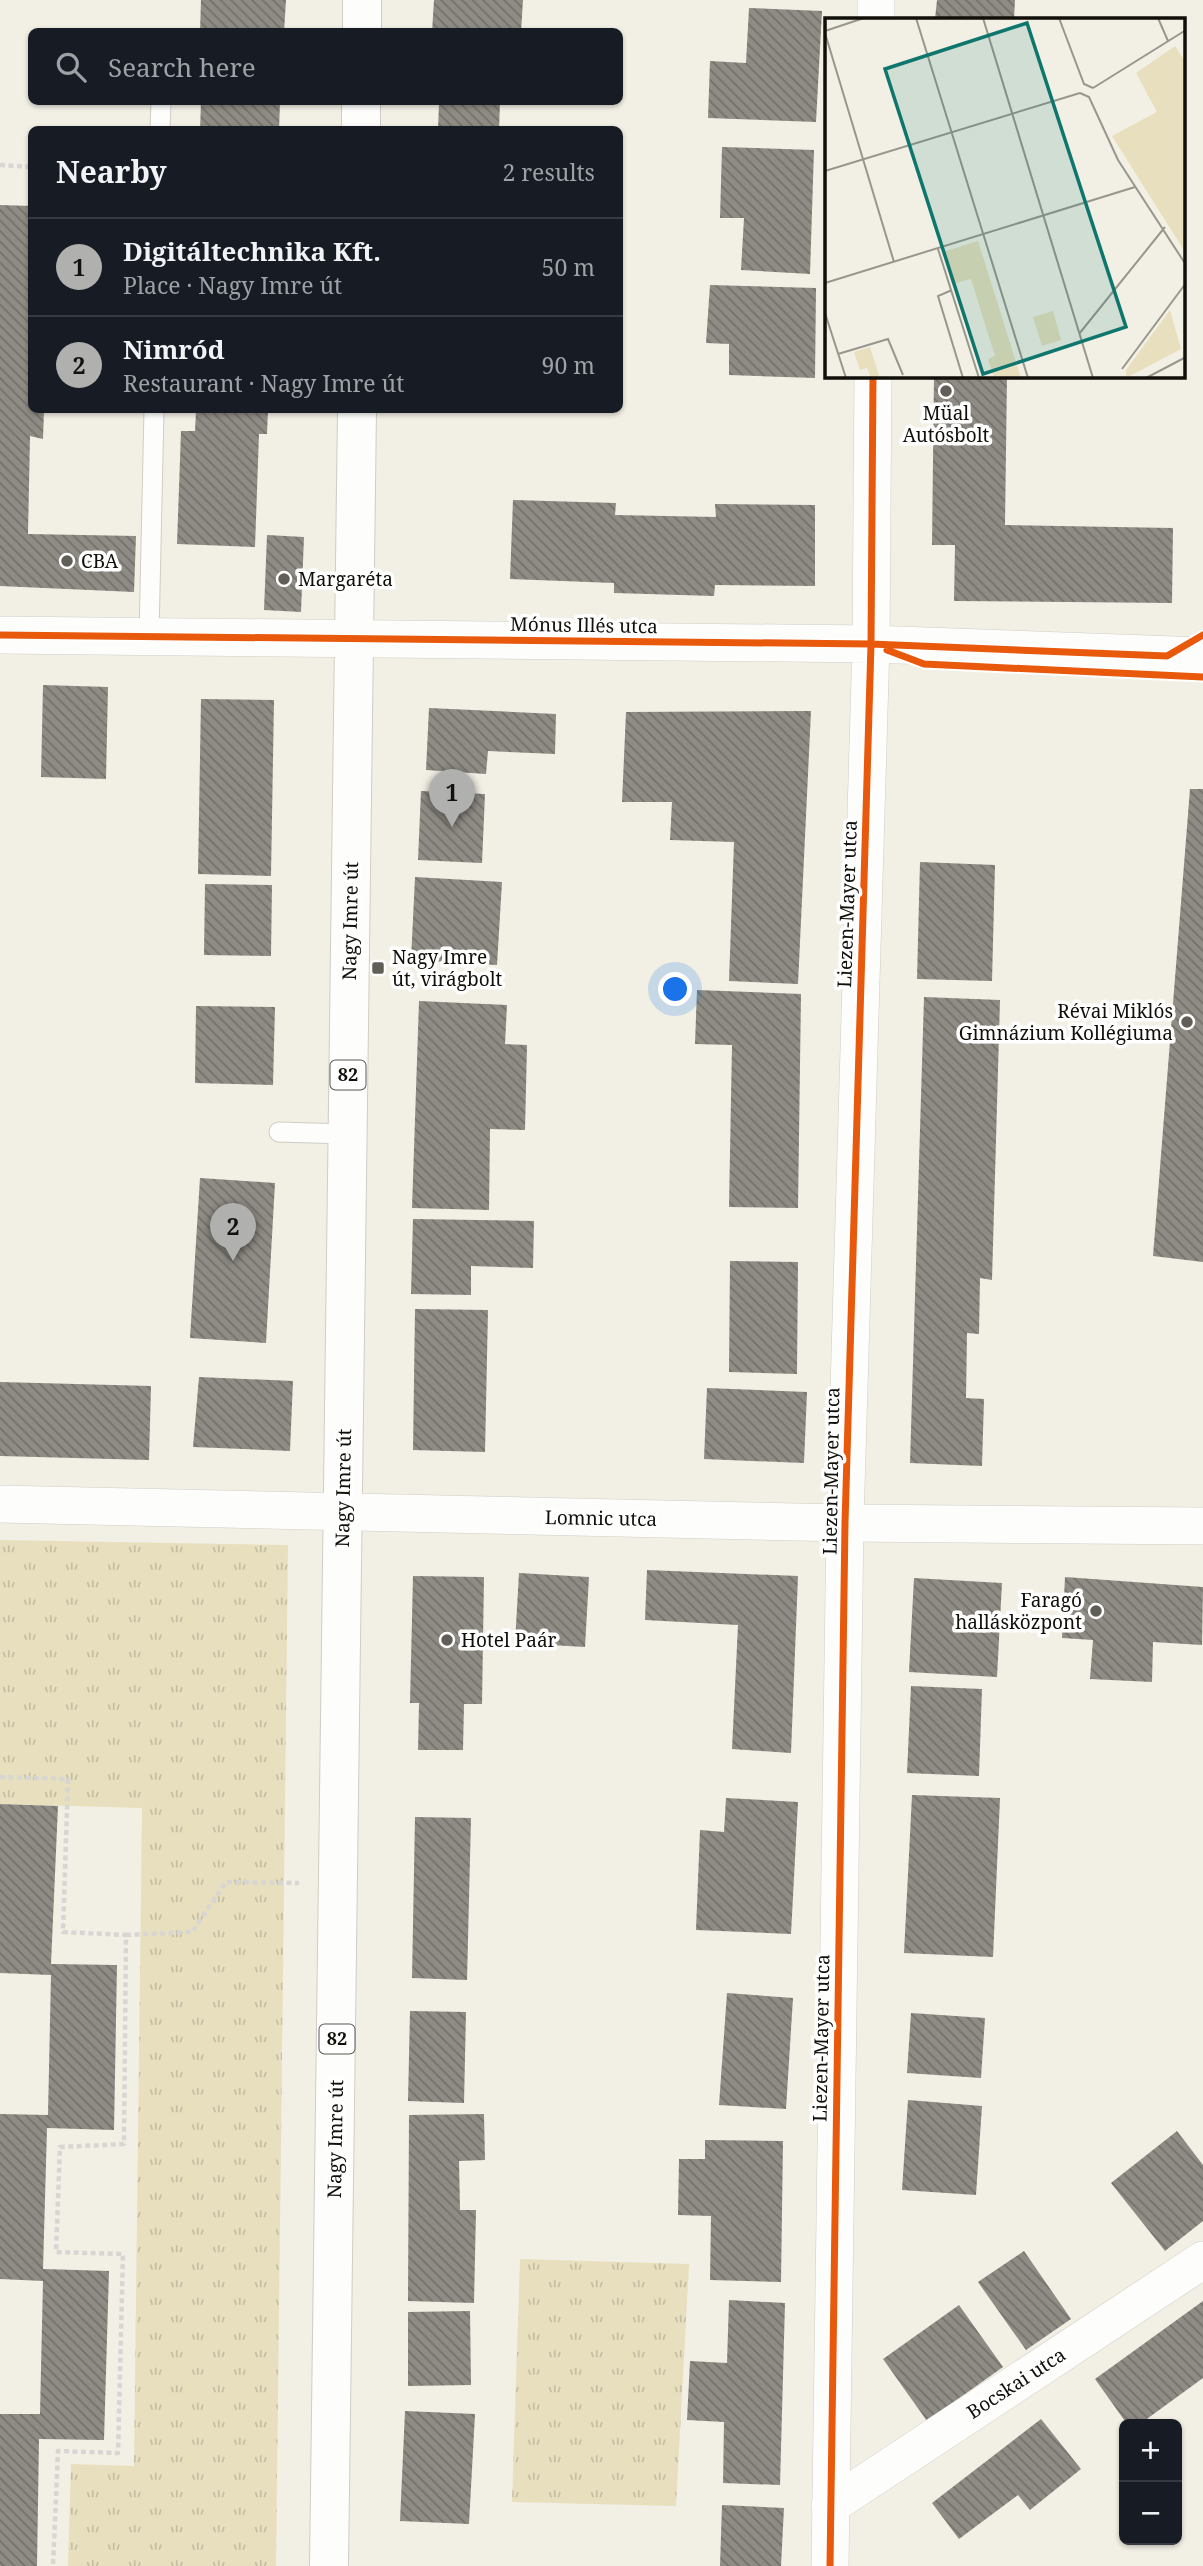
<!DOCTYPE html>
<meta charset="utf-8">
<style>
body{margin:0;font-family:"Noto Serif",serif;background:#242831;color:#f1f3f6}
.controls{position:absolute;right:21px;bottom:21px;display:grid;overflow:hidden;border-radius:10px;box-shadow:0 2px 5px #0004}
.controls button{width:63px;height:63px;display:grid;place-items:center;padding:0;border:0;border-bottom:2px solid #363941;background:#171b24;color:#f1f3f6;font:35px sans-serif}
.you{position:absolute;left:676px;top:990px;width:24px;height:24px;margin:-18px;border:5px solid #fff;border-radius:50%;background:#1a73e8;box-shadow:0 0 0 10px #1a73e833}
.badge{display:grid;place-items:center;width:46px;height:46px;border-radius:50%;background:#b0b0ae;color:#111;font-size:23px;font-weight:700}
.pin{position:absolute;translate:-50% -58px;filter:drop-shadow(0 2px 4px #0008)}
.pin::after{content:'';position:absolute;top:37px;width:24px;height:21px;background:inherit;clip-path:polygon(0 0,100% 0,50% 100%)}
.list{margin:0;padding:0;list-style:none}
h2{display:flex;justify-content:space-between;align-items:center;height:91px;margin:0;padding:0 28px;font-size:30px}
h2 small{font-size:23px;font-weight:400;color:#9ea1a6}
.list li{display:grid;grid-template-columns:46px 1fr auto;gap:21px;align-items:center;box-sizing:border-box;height:98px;padding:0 28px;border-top:2px solid #363941}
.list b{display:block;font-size:26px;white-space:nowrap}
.list p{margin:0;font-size:23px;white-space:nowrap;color:#9ea1a6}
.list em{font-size:23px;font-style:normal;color:#9ea1a6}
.icon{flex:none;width:38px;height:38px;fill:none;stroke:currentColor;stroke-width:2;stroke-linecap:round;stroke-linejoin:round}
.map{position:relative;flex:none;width:1203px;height:2566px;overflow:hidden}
.search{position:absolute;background:#171b24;box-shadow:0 2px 5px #0004;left:28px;top:28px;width:595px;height:77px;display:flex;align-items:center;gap:18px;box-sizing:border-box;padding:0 24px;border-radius:10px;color:#9ea1a6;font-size:26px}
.panel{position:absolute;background:#171b24;box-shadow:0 2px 5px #0004;left:28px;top:126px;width:595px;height:287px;border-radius:10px}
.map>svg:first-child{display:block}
.park{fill:url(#park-tufts)}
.building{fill:url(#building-back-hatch)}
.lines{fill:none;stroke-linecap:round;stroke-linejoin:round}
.lane-casing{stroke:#cfcdc5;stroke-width:21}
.street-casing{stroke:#cfcdc5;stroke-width:38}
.primary-casing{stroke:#cfcdc5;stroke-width:40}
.path{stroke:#d7d6d2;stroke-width:4.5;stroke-dasharray:5 3.5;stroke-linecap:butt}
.lane{stroke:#fdfdfb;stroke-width:19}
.street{stroke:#fdfdfb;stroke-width:37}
.primary{stroke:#fdfdfb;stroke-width:38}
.cycleway-casing{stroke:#fff;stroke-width:11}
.cycleway{stroke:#e8590c;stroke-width:7}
.poi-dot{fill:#605e56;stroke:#fff;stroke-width:2.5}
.labels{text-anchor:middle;stroke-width:7;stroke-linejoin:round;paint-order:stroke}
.shield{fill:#fff;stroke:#585753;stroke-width:2}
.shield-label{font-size:18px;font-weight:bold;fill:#110f09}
.poi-label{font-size:19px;fill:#110f09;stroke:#fff;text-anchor:start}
.street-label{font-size:19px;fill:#110f09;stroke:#fff}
.inset-road{fill:none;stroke:#98968d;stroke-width:2}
.view{fill:#0f766e;fill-opacity:0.15;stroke:#0f766e;stroke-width:3.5}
.inset-edge{fill:none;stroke:#110f09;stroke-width:3.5}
</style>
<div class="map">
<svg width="1203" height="2566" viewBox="0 0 1203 2566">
<defs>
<pattern id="park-tufts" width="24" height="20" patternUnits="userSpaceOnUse" patternTransform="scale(1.75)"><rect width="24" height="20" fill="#e8dfbe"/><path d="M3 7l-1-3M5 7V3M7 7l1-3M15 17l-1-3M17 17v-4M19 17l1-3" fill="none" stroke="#c6bea2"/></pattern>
<pattern id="building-back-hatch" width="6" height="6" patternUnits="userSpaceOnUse" patternTransform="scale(1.75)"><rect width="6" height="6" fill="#8e8c84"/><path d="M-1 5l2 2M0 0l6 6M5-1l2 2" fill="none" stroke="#73716a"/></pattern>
</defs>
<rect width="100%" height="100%" fill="#f2f0e5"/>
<path class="park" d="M0,1540L288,1545L276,2566H68L71,2464L134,2466L142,1808L0,1804Z
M520,2259L689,2264L676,2506L512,2502Z"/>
<path class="building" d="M201,0H286L284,32H200Z
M434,0H523L521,32H432Z
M937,0H1015L1014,19H935Z
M749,8L822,11L816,122L708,118L710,61L746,63Z
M201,102H280L279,130H200Z
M439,102H500L499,130H438Z
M722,147L814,150L810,274L741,270L744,218H720Z
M0,205L32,206V410H44L43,439L30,436L28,534L136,536L134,592L0,586Z
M710,285L816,288L815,378L729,375V344L706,343Z
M934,376H1007L1005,525L1173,528L1172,603L954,601L955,545H932Z
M196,410H268L267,434H259L255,547L177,544L181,431H195Z
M513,500L616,503L615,515L716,517L715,504L815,505V586L715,585L714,596L614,593V583L510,579Z
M267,535L304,537L301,612L264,610Z
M43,685L108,687L106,779L41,777Z
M201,699L274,700L271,876L198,874Z
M429,708L556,714L555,754L488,751L486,774L426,770Z
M811,711L798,984L729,981L734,842L670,840L672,802H622L626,712Z
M1190,789H1203V1262L1153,1256Z
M421,791L485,794L482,863L418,860Z
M920,862L995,865L992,981L917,979Z
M415,877L502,882L497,965L411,960Z
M205,884L272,885L271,956L204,955Z
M697,990L801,994L798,1208L729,1207L732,1045L695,1044Z
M924,997L1000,1000L992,1280L980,1278L979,1334L967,1333L966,1398L984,1399L982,1466L910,1463Z
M419,1001L507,1005L505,1044L527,1045L525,1130L490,1129L489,1210L412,1208Z
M196,1006L275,1007L273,1085L195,1083Z
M200,1178L275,1183L266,1343L190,1338Z
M413,1219L534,1221L533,1268L471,1266V1295L411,1294Z
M730,1261L798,1262L797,1374L729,1372Z
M415,1309L488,1310L485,1452L413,1450Z
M199,1377L293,1381L290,1451L193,1447Z
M0,1382L151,1386L149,1460L0,1456Z
M707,1388L807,1392L804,1463L704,1459Z
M647,1570L798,1576L791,1753L732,1749L738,1625L645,1620Z
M519,1573L589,1577L585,1647L515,1643Z
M413,1576L484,1577L482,1704H464L463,1750H418L419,1703H410Z
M1065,1577L1203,1587L1202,1645L1153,1642L1152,1682L1090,1679L1093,1640L1062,1638Z
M914,1578L1002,1583L997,1677L909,1672Z
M911,1686L982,1689L979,1776L907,1773Z
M912,1795L1000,1798L993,1957L904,1953Z
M726,1798L798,1802L791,1934L696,1930L700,1830L724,1832Z
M0,1804L58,1806L51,1964L117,1965L114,2130L47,2128L43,2269L109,2271L104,2440L39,2439L37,2566H0V2414H40L43,2281L0,2279V2114L48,2115L51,1975L0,1973Z
M415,1817L471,1818L467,1980L412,1978Z
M727,1993L793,1998L786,2109L719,2105Z
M410,2011L466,2012L464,2103L408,2101Z
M911,2013L985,2018L981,2078L907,2073Z
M908,2100L982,2106L976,2195L902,2190Z
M484,2114L485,2160L459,2161L460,2210H476L474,2303L408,2301L409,2115Z
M1177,2131L1203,2165V2221L1165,2251L1111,2183Z
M705,2140L783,2141L781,2282L710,2280L711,2216L678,2215L679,2159H705Z
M1024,2251L1071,2319L1026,2350L978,2282Z
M729,2300L785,2303L780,2485L723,2483L724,2422L687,2420L690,2361L727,2363Z
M1203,2301V2378L1140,2424H1127L1095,2379Z
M959,2305L1003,2367L927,2421L883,2359Z
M470,2311L471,2385L408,2386V2312Z
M405,2411L475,2414L469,2524L400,2521Z
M1041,2419L1081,2469L1030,2510L1018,2495L959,2539L932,2503Z
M722,2505L784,2508L781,2566H720Z"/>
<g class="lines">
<defs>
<path id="lane" d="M160,130L161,102
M149,636L154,410
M279,1132L347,1134"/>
<path id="street" d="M876,19V0
M0,635L871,644L1203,656
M0,1504L845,1523L1203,1526
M830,2506L1203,2260
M830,2566L845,1523L871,644L873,376"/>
<path id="primary" d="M362,32V0
M361,130V102
M329,2566L357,410"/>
</defs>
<use href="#lane" class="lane-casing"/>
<use href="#street" class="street-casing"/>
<use href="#primary" class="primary-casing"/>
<path class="path" d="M0,165L32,167
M0,1777L68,1779L63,1932L126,1935L124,2144L60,2147L56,2252L123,2254L118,2453L58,2451L53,2566
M126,1935L192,1932L226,1882L299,1883"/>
<use href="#lane" class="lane"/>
<use href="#street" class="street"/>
<use href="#primary" class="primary"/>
<defs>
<path id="cycleway" d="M0,635L871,644L1167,656L1203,635
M887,650L924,664L1203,677
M830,2566L845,1523L871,644L873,376"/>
</defs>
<use href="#cycleway" class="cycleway-casing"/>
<use href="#cycleway" class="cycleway"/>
</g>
<g class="poi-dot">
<circle cx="946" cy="391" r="7"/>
<circle cx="67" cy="561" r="7"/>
<circle cx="284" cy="579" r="7"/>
<rect x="371" y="961" width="14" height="14" rx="3.5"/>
<circle cx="1187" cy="1022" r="7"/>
<circle cx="1096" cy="1611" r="7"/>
<circle cx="447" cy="1640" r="7"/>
</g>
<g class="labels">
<g class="shield">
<rect x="330.5" y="1060.5" width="35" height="29" rx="5"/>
<rect x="319.5" y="2024.5" width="35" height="29" rx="5"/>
</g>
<g class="shield-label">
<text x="348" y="1081">82</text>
<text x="337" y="2045">82</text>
</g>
<g class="poi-label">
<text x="946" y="420" text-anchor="middle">Müal<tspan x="946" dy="22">Autósbolt</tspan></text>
<text x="81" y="568">CBA</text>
<text x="298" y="586">Margaréta</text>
<text x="392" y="964">Nagy Imre<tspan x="392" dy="22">út, virágbolt</tspan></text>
<text x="1173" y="1018" text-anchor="end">Révai Miklós<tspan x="1173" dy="22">Gimnázium Kollégiuma</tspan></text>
<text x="1082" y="1607" text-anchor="end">Faragó<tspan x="1082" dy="22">hallásközpont</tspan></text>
<text x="461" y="1647">Hotel Paár</text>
</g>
<g class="street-label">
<text transform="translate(584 625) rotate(1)" y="7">Mónus Illés utca</text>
<text transform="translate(847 904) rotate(-88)" y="7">Liezen-Mayer utca</text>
<text transform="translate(350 921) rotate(-89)" y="7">Nagy Imre út</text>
<text transform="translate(831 1471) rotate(-89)" y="7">Liezen-Mayer utca</text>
<text transform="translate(343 1488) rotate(-89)" y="7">Nagy Imre út</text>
<text transform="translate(601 1518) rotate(1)" y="7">Lomnic utca</text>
<text transform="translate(821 2038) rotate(-89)" y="7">Liezen-Mayer utca</text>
<text transform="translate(335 2139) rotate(-89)" y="7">Nagy Imre út</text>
<text transform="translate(1016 2383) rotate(-33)" y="7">Bocskai utca</text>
</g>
</g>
<g transform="translate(825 18)">
<rect width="360" height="360" fill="#f2f0e5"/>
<path d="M350,28L361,45L360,234L287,118L332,94L311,55ZM153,223L196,360H169L163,341L170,338L146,261L127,266L118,234ZM345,292L356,331L301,360V352ZM228,293L236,322L217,328L208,299ZM45,329L55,360H46L42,350L35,352L29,334Z" fill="#e8dfbe"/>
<path class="inset-road" d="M91,0L203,360M158,0L268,360M234,0L259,66L268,70M333,0L343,23M0,13L39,0M0,15L69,244M268,70L361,12M255,75L264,79L293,142L361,247M0,153L255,75M113,231L154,360M0,265L310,169M127,272L113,278L138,360M0,295L21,360M254,316L340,209M13,336L63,321L78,357M297,351L361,265M321,360L361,339"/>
<path class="view" d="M202,5L301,309L158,356L60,51Z"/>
<rect width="360" height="360" class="inset-edge"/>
</g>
</svg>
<div class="controls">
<button>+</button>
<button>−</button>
</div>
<div class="you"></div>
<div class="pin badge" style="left:452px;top:827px">1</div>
<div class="pin badge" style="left:233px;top:1261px">2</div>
<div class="search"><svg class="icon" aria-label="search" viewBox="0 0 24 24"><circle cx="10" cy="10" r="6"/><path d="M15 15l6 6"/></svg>Search here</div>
<section class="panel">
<h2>Nearby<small>2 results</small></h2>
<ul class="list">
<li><span class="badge">1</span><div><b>Digitáltechnika Kft.</b><p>Place · Nagy Imre út</p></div><em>50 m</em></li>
<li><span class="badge">2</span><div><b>Nimród</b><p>Restaurant · Nagy Imre út</p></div><em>90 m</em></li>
</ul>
</section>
</div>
